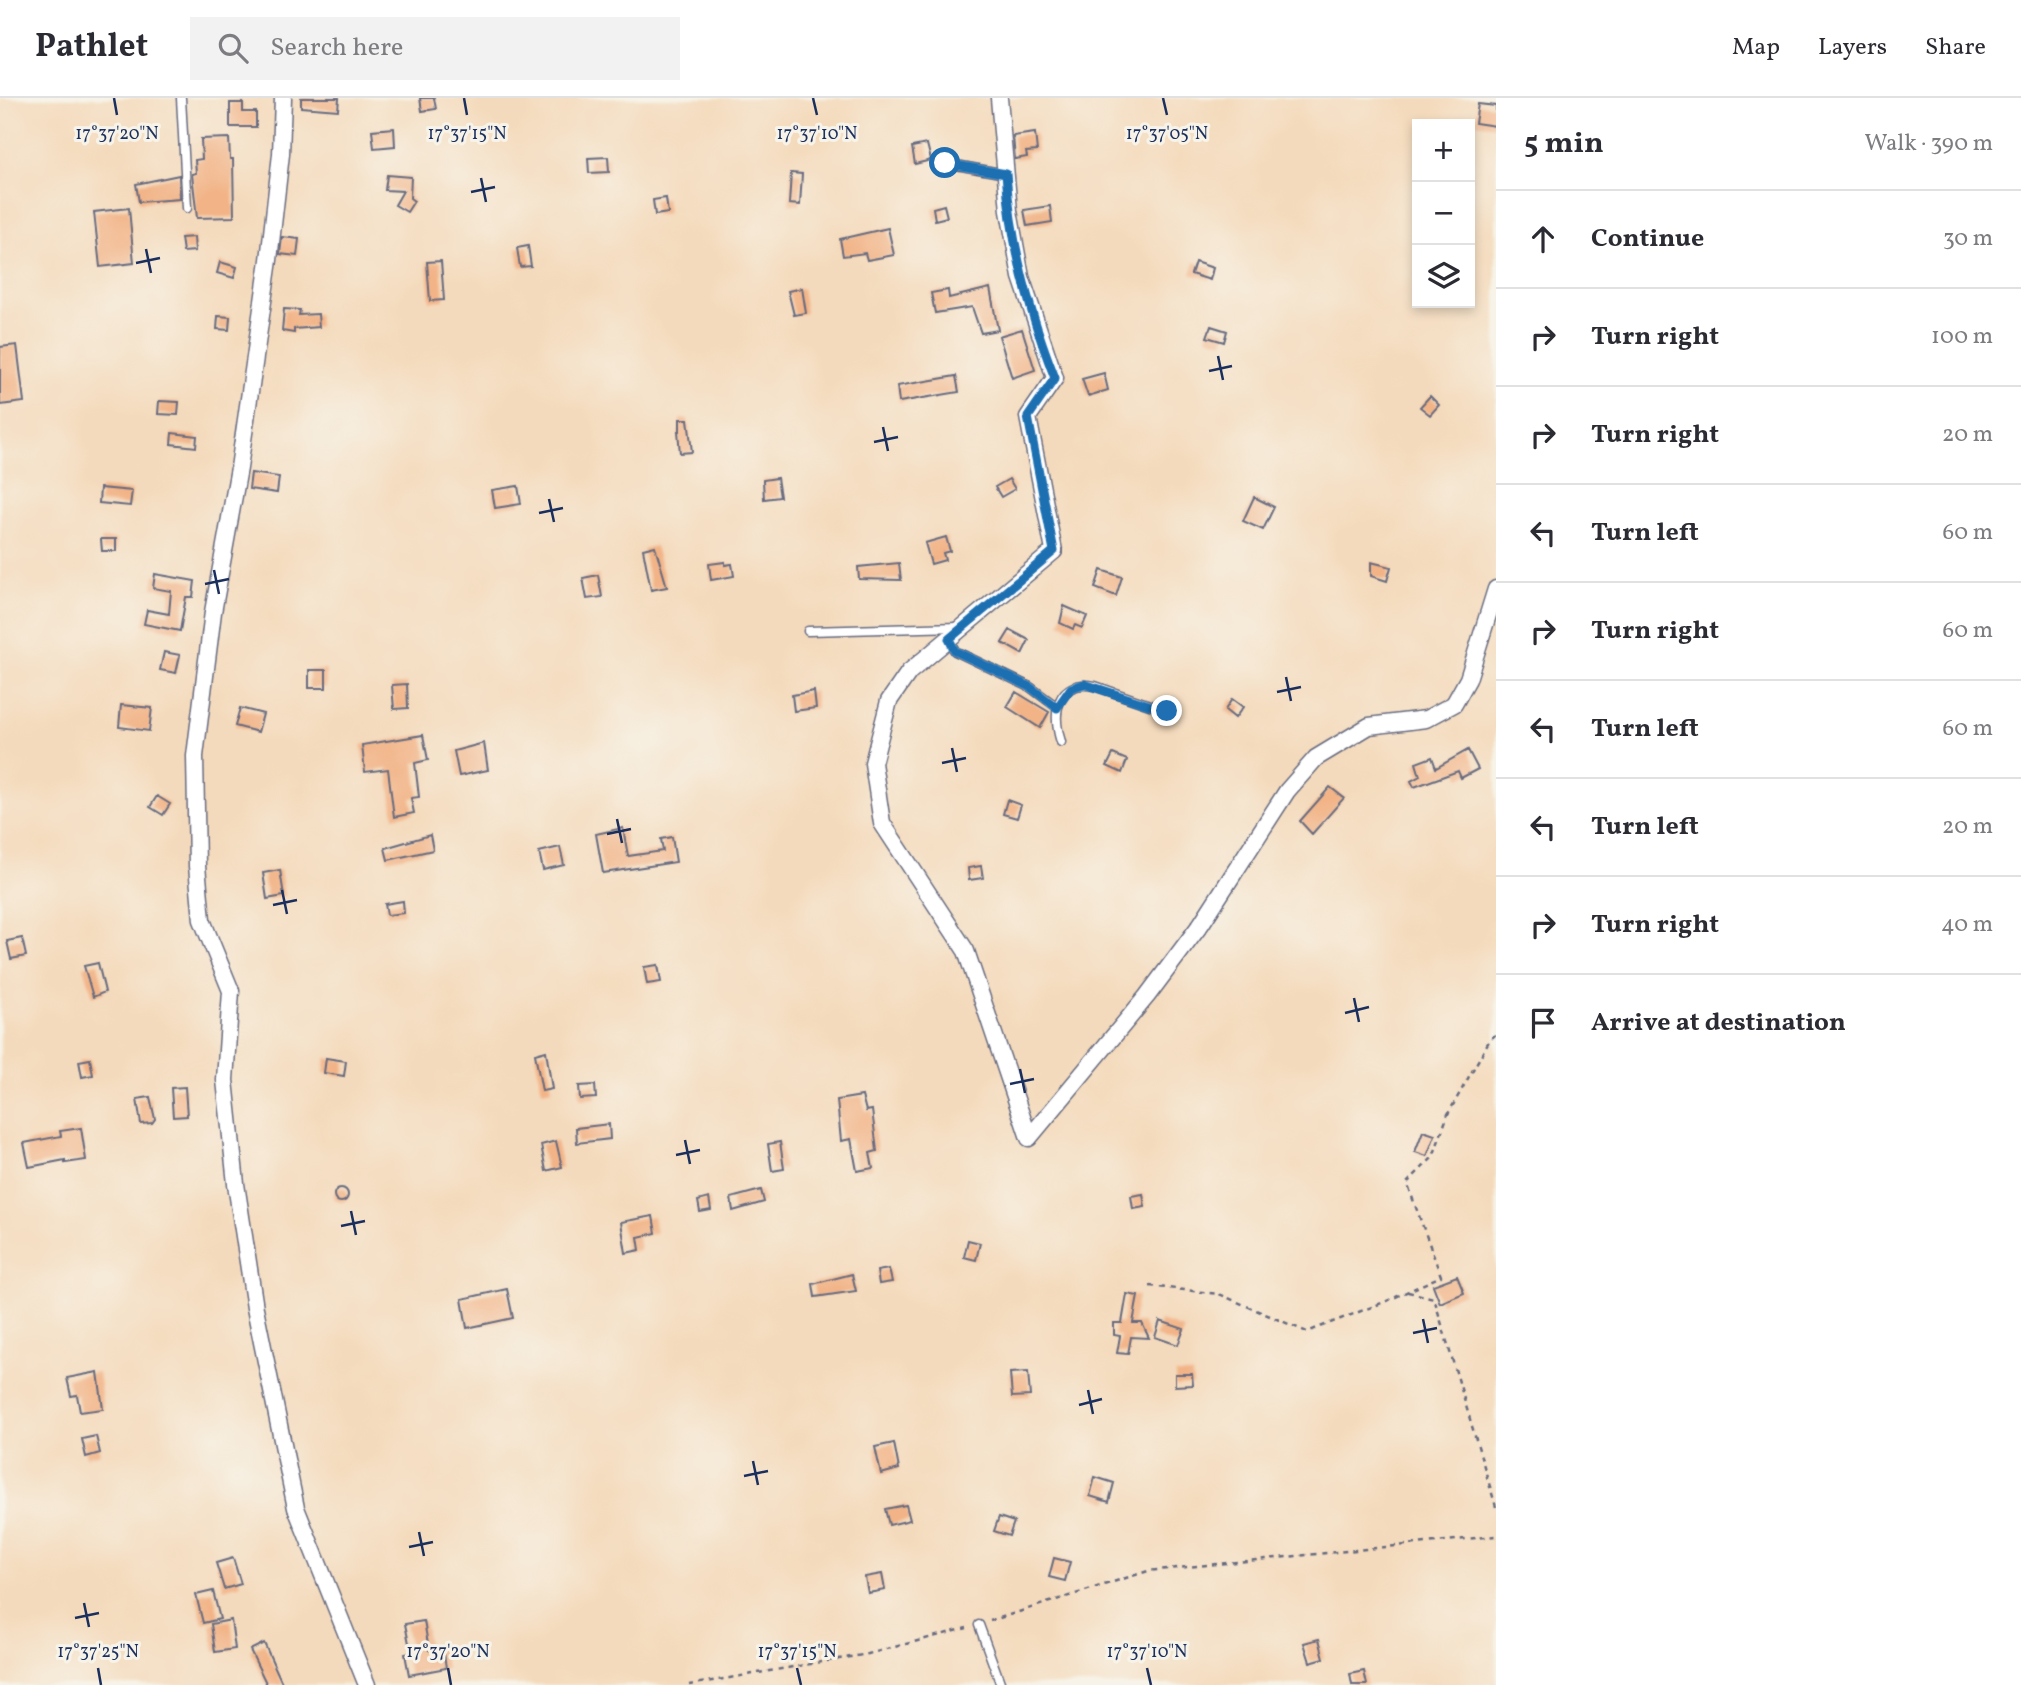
<!DOCTYPE html>
<meta charset="utf-8">
<style>
body{margin:0;font-family:Vollkorn,serif;background:#f2f2f3;color:#2b2b33}
.controls{position:absolute;right:21px;top:21px;display:grid;overflow:hidden;border-radius:0px;box-shadow:0 4px 10px #0003}
.controls button{width:63px;height:63px;display:grid;place-items:center;padding:0;border:0;border-bottom:2px solid #e1e1e2;background:#fff;color:#2b2b33;font:35px sans-serif}
.stop{position:absolute;width:21px;height:21px;margin:-16px;border:5px solid #1f6fb2;border-radius:50%;background:#fff}
.stop.end{background:#1f6fb2;border-color:#fff;box-shadow:0 2px 7px #0008}
.list{margin:0;padding:0;list-style:none}
h2{display:flex;justify-content:space-between;align-items:center;height:91px;margin:0;padding:0 28px;font-size:30px}
h2 small{font-size:23px;font-weight:400;color:#7c7c81}
.list li{display:grid;grid-template-columns:46px 1fr auto;gap:21px;align-items:center;box-sizing:border-box;height:98px;padding:0 28px;border-top:2px solid #e1e1e2}
.list b{display:block;font-size:26px;white-space:nowrap}
.list em{font-size:23px;font-style:normal;color:#7c7c81}
.icon{flex:none;width:38px;height:38px;fill:none;stroke:currentColor;stroke-width:2;stroke-linecap:round;stroke-linejoin:round}
.map{position:relative;flex:none;width:1496px;height:1587px;overflow:hidden}
header{display:flex;align-items:center;gap:42px;box-sizing:border-box;height:98px;padding:0 35px;background:#fff;border-bottom:2px solid #e1e1e2}
header strong{font-size:33px}
nav{display:flex;gap:38px;margin-inline-start:auto;font-size:24px}
.search{width:490px;height:63px;background:#f2f2f3;display:flex;align-items:center;gap:18px;box-sizing:border-box;padding:0 24px;border-radius:0px;color:#7c7c81;font-size:26px}
main{display:flex}
aside{flex:1;background:#fff}
.map>svg:first-child{display:block}
.building{fill:#f2b386}
.lines{fill:none;stroke-linecap:round;stroke-linejoin:round}
.service-casing{stroke:#676b7f;stroke-width:11}
.minor-casing{stroke:#676b7f;stroke-width:19}
.path{stroke:#676b7f;stroke-width:2.5;stroke-dasharray:5 5;stroke-linecap:butt}
.service{stroke:#fff;stroke-width:8}
.minor{stroke:#fff;stroke-width:16}
.route{stroke:#1f6fb2;stroke-width:9}
.ticks{fill:none;stroke:#1b2f5e;stroke-width:2.5}
.ticks-label{font-size:18px;text-anchor:middle;fill:#1b2f5e;stroke:#f7f3e8;stroke-width:6;stroke-linejoin:round;paint-order:stroke}
</style>
<header>
<strong>Pathlet</strong>
<div class="search"><svg class="icon" aria-label="search" viewBox="0 0 24 24"><circle cx="10" cy="10" r="6"/><path d="M15 15l6 6"/></svg>Search here</div>
<nav><a>Map</a><a>Layers</a><a>Share</a></nav>
</header>
<main>
<div class="map">
<svg width="1496" height="1587" viewBox="0 0 1496 1587">
<rect width="100%" height="100%" fill="#f7f3e8"/>
<filter id="ink" filterUnits="userSpaceOnUse"><feTurbulence type="fractalNoise" baseFrequency=".0143" numOctaves="2"/><feDisplacementMap in="SourceGraphic" scale="14" xChannelSelector="R" yChannelSelector="G"/><feConvolveMatrix kernelMatrix="1 2 1 2 8 2 1 2 1" color-interpolation-filters="sRGB"/></filter>
<filter id="wash" filterUnits="userSpaceOnUse"><feTurbulence type="fractalNoise" baseFrequency=".00686" numOctaves="4" result="noise"/><feDisplacementMap in="SourceGraphic" scale="28" xChannelSelector="R" yChannelSelector="G"/><feGaussianBlur stdDeviation="1.57" result="paint"/><feColorMatrix in="noise" values="0 0 0 0 0 0 0 0 0 0 0 0 0 0 0 0 0 1.4 0 .05"/><feComposite in="paint" operator="in"/></filter>
<g filter="url(#wash)">
<rect width="100%" height="100%" fill="#f4dabc"/>
<g id="blocks">
<path class="building" d="M301,0H339L338,12L301,9Z
M420,0H434L436,11L422,13Z
M230,5H243V14H256V29H230Z
M1478,6L1496,8V28L1475,25Z
M394,30L395,48L374,50L372,32Z
M1035,35L1037,53L1026,54L1027,59L1015,61L1013,38Z
M229,40L230,61H233L234,119L197,120L192,76L196,75L195,62L202,61L201,41Z
M927,46L931,62L915,66L912,49Z
M608,59L609,74L589,75L588,60Z
M791,75L802,76L800,107L789,106Z
M179,77L180,101L139,104L136,86Z
M387,77L411,79L410,100L414,103L407,114L395,107L403,93L385,92Z
M666,100L668,115L655,117L653,102Z
M944,107L947,119L935,122L933,110Z
M1050,108L1052,124L1027,128L1024,112Z
M129,110L134,165L100,169L94,114Z
M888,130L894,157L867,162L865,155L843,158L840,141Z
M194,139L195,153L183,154L181,140Z
M282,139L299,141L297,158L280,156Z
M528,148L531,168L520,169L517,150Z
M441,163L444,202L430,203L427,164Z
M220,164L237,169L234,180L217,175Z
M1195,164L1213,170L1210,182L1191,176Z
M802,190L806,215L794,217L788,193Z
M990,190L998,232L981,235L972,209L935,215L931,195L948,192L949,200Z
M284,211L300,212L299,217L318,216L319,229L294,231V235L282,233Z
M218,218L230,219L229,232L217,231Z
M1211,228L1227,233L1224,244L1207,239Z
M1022,231L1035,272L1012,280L999,238Z
M17,247L24,304L0,307V249Z
M1104,275L1108,292L1088,298L1082,281Z
M956,278L959,294L899,304L897,288Z
M1430,298L1439,307L1430,317L1420,309Z
M159,303L179,304L178,317L158,316Z
M680,321H688L692,354L680,355L678,333H680Z
M172,335L197,338L196,349L171,346Z
M251,375L279,379L277,395L249,391Z
M777,380L780,399L764,401L763,382Z
M1009,381L1015,391L1001,399L995,389Z
M518,388L521,406L495,410L492,392Z
M100,390L132,393L130,408L99,405Z
M1254,399L1274,409L1263,432L1243,423Z
M946,439L950,453L943,455L945,462L931,466L925,445Z
M101,441H116V453H102Z
M655,448L667,489L651,492L643,451Z
M725,464V467L732,466L734,478L711,482L709,466Z
M1371,464L1391,469L1387,483L1371,478Z
M899,465L901,482L859,481L858,469Z
M1101,472L1122,479L1116,498L1095,490Z
M155,476L195,483L193,499H186L180,533L144,526L147,512L169,516L171,493L153,490Z
M598,477L602,499L587,501L583,480Z
M1064,508L1087,518L1082,530L1075,527L1073,531L1060,525Z
M1010,532L1029,542L1022,556L1002,545Z
M164,554L180,557L176,575L160,572Z
M309,572H326V590H309Z
M407,586L408,610L394,611L392,587Z
M814,593L816,610L794,613L792,597Z
M1016,594L1049,614L1040,630L1007,609Z
M1232,601L1243,609L1235,620L1225,612Z
M121,607L152,610L149,633L119,629Z
M240,610L263,616L258,634L235,628Z
M423,637L428,662L415,665L419,699L411,700L414,715L394,719L388,671L365,674L362,647Z
M484,645L488,672L459,678L454,653Z
M1468,652L1478,671L1461,680L1458,673L1414,689L1411,683L1420,678L1416,665L1432,659L1436,670Z
M1113,656L1127,662L1122,675L1107,668Z
M1330,689L1344,700L1312,736L1300,723Z
M157,698L170,706L163,717L150,709Z
M1007,702L1021,707L1017,720L1003,716Z
M623,730L628,758L663,753L661,741L672,739L676,764L603,775L596,736Z
M430,737L433,752L388,762L385,750Z
M560,749L564,767L543,772L539,754Z
M981,768L983,780L969,782L968,770Z
M280,772L284,798L267,801L263,775Z
M403,803L404,815L387,817L385,806Z
M22,840L26,858L11,861L7,843Z
M98,865L105,894L93,899L84,868Z
M658,867L661,884L647,886L644,869Z
M546,953L552,991L542,993L535,956Z
M326,960L346,963L344,978L324,975Z
M90,961L93,977L82,979L79,963Z
M595,987L596,1000L580,1001L579,988Z
M185,989L187,1018L173,1019L171,990Z
M862,998L866,1013L872,1012L877,1053L870,1055L873,1070L857,1073L851,1041L841,1043L837,1002Z
M150,999L155,1021L152,1025L141,1026L137,1001Z
M609,1026L610,1041L577,1045L576,1030Z
M81,1030L86,1062L65,1065V1062L29,1069L24,1045L61,1038L60,1033Z
M1423,1033L1435,1037L1427,1058L1415,1054Z
M556,1043L562,1069L546,1073L541,1047Z
M780,1044L784,1071L772,1073L768,1046Z
M334 1097a7 7 0 1 1 14 0a7 7 0 1 1-14 0Z
M761,1092L764,1104L733,1113L731,1100Z
M1143,1096L1145,1109L1133,1111L1131,1098Z
M709,1100L711,1112L700,1114L698,1103Z
M653,1118L656,1135L638,1139L640,1152L626,1155L621,1124Z
M968,1142L980,1145L976,1162L964,1159Z
M889,1171L892,1184L879,1186L877,1173Z
M852,1176L856,1193L815,1199L813,1186Z
M1457,1178L1464,1195L1440,1205L1433,1187Z
M507,1191L513,1220L467,1230L462,1201Z
M1127,1196L1138,1198L1133,1225H1142L1149,1240L1131,1239L1128,1256L1117,1255L1120,1238L1114,1237V1225H1122Z
M1160,1223L1184,1231L1178,1247L1155,1239Z
M98,1274L103,1311L80,1314L77,1297L71,1298L67,1280Z
M1028,1274L1030,1298L1012,1299L1010,1275Z
M1175,1276H1192L1193,1287L1175,1288Z
M96,1338L100,1355L86,1359L82,1341Z
M894,1345L899,1371L881,1376L875,1349Z
M1095,1379L1114,1385L1109,1404L1090,1398Z
M906,1407L910,1422L889,1427L885,1411Z
M999,1419L1014,1424L1009,1438L994,1433Z
M233,1460L241,1486L224,1491L216,1465Z
M1054,1460L1070,1464L1065,1483L1049,1479Z
M882,1476L885,1492L868,1495L865,1479Z
M213,1493L220,1521L203,1525L196,1497Z
M231,1522L235,1551L215,1554L211,1526Z
M424,1523L429,1552L443,1549L446,1570L409,1577L405,1556L411,1555L405,1526Z
M1319,1541L1324,1560L1310,1564L1304,1545Z
M264,1545L283,1587H267L250,1552Z
M1364,1573L1367,1587H1352L1350,1576Z"/>
</g>
</g>
<g filter="url(#ink)">
<use href="#blocks" fill-opacity="0" stroke="#676b7f" stroke-width="2"/>
<g class="lines">
<defs>
<path id="service" d="M181,0L187,110
M945,65L1006,76
M808,533L960,529
M949,541L955,553L1030,589L1057,609
M1061,644C1052,615 1056,581 1095,588L1167,613
M979,1527L1001,1587"/>
<path id="minor" d="M283,0L281,56L269,162L239,370L213,514L195,658L197,768L202,822L231,893L225,982L236,1086L255,1210L296,1410L367,1587
M999,0L1009,113L1021,179L1055,280L1028,319L1054,453L909,574L889,603L873,665L882,725L966,853L1029,1040
M1029,1040L1147,898L1201,826L1287,693L1316,660L1369,628L1426,621L1454,606L1468,581L1496,491"/>
</defs>
<use href="#service" class="service-casing"/>
<use href="#minor" class="minor-casing"/>
<path class="path" d="M1150,1188L1219,1196L1307,1234L1387,1203L1441,1178L1407,1085L1433,1059L1448,1016L1489,943L1496,936
M1408,1194L1434,1200L1496,1409
M990,1523L1148,1473L1496,1438
M689,1587L868,1556L967,1530"/>
<use href="#service" class="service"/>
<use href="#minor" class="minor"/>
</g>
</g>
<g class="lines" filter="url(#ink)">
<path class="route" d="M945,65L1006,76C1011,147 1029,214 1055,280L1028,319L1054,453L949,541L955,553L1030,589L1057,610L1071,590L1084,586L1167,613"/>
</g>
<path class="ticks" d="M114,0L117,17M464,0L467,17M813,0L817,17M1163,0L1167,17M481,80L486,104M471,94L495,89M146,151L151,175M136,165L160,160M1218,258L1223,282M1209,273L1232,268M883,329L888,353M874,344L898,339M549,401L554,424M539,415L563,410M214,472L219,496M205,486L229,481M1286,579L1291,603M1277,594L1301,589M952,650L957,674M942,665L966,660M617,721L622,745M607,736L631,731M282,792L287,816M273,807L297,802M1354,900L1359,924M1345,915L1369,909M1020,971L1025,995M1010,986L1034,981M685,1042L690,1066M676,1057L700,1052M351,1113L356,1137M341,1128L365,1123M1423,1221L1428,1245M1413,1235L1437,1230M1088,1292L1093,1316M1079,1307L1102,1301M753,1363L758,1387M744,1378L768,1373M419,1434L424,1458M409,1449L433,1444M84,1505L89,1529M75,1520L99,1515M98,1570L101,1587M448,1570L451,1587M797,1570L801,1587M1147,1570L1151,1587"/>
<g class="ticks-label">
<text x="117" y="41">17°37'20"N</text>
<text x="467" y="41">17°37'15"N</text>
<text x="817" y="41">17°37'10"N</text>
<text x="1167" y="41">17°37'05"N</text>
<text x="98" y="1559">17°37'25"N</text>
<text x="448" y="1559">17°37'20"N</text>
<text x="797" y="1559">17°37'15"N</text>
<text x="1147" y="1559">17°37'10"N</text>
</g>
</svg>
<div class="controls">
<button>+</button>
<button>−</button>
<button><svg class="icon" aria-label="layers" viewBox="0 0 24 24"><path d="M12 4l9 5-9 5-9-5zM3 14l9 5 9-5"/></svg></button>
</div>
<div class="stop" style="left:945px;top:65px"></div>
<div class="stop end" style="left:1167px;top:613px"></div>
</div>
<aside>
<h2>5 min<small>Walk · 390 m</small></h2>
<ul class="list">
<li><svg class="icon" aria-label="ahead" viewBox="0 0 24 24"><path d="M12 20V5M6 11l6-6 6 6"/></svg><div><b>Continue</b></div><em>30 m</em></li>
<li><svg class="icon" aria-label="right" viewBox="0 0 24 24"><path d="M7 20v-9h11M14 6l5 5-5 5"/></svg><div><b>Turn right</b></div><em>100 m</em></li>
<li><svg class="icon" aria-label="right" viewBox="0 0 24 24"><path d="M7 20v-9h11M14 6l5 5-5 5"/></svg><div><b>Turn right</b></div><em>20 m</em></li>
<li><svg class="icon" aria-label="left" viewBox="0 0 24 24"><path d="M17 20v-9H6M10 6l-5 5 5 5"/></svg><div><b>Turn left</b></div><em>60 m</em></li>
<li><svg class="icon" aria-label="right" viewBox="0 0 24 24"><path d="M7 20v-9h11M14 6l5 5-5 5"/></svg><div><b>Turn right</b></div><em>60 m</em></li>
<li><svg class="icon" aria-label="left" viewBox="0 0 24 24"><path d="M17 20v-9H6M10 6l-5 5 5 5"/></svg><div><b>Turn left</b></div><em>60 m</em></li>
<li><svg class="icon" aria-label="left" viewBox="0 0 24 24"><path d="M17 20v-9H6M10 6l-5 5 5 5"/></svg><div><b>Turn left</b></div><em>20 m</em></li>
<li><svg class="icon" aria-label="right" viewBox="0 0 24 24"><path d="M7 20v-9h11M14 6l5 5-5 5"/></svg><div><b>Turn right</b></div><em>40 m</em></li>
<li><svg class="icon" aria-label="arrive" viewBox="0 0 24 24"><path d="M6 21V4h12l-3 4 3 4H6"/></svg><div><b>Arrive at destination</b></div></li>
</ul>
</aside>
</main>
